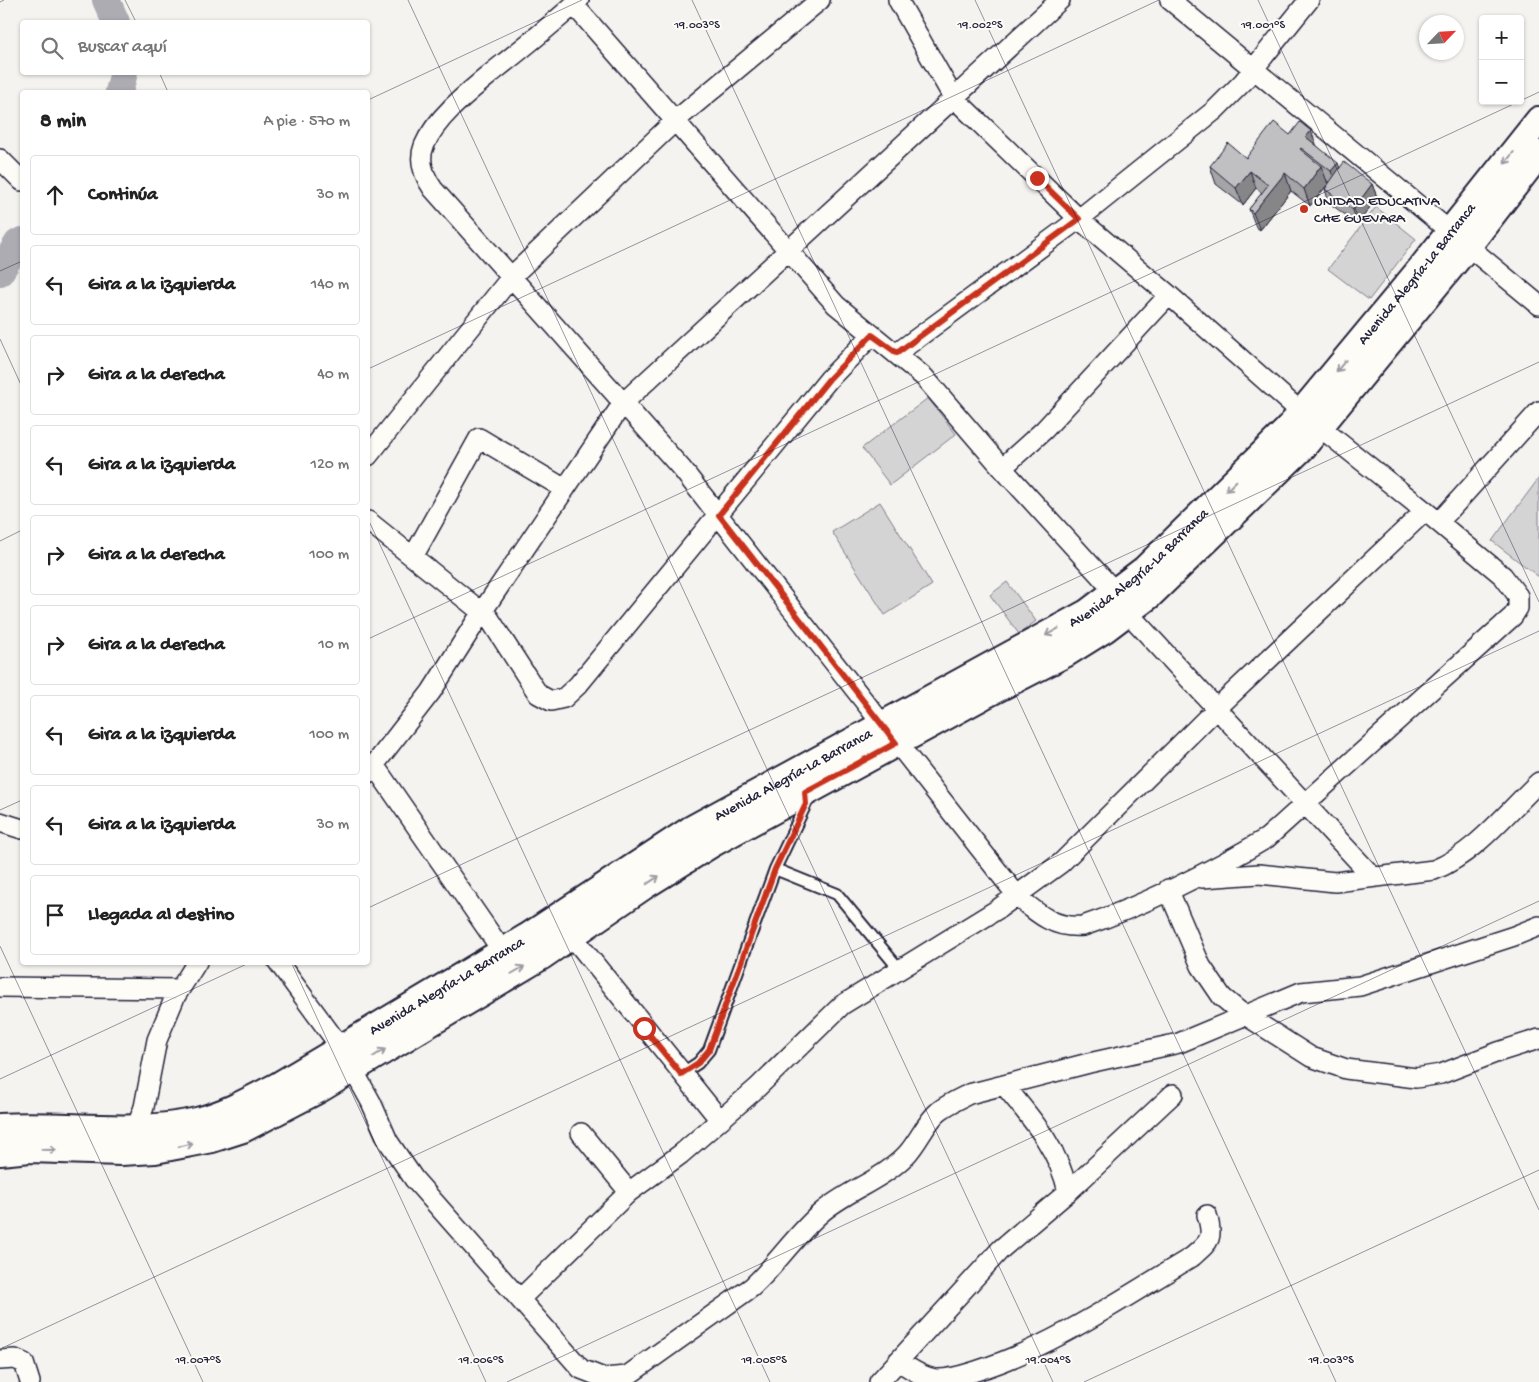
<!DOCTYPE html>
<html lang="es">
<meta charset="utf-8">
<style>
body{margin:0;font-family:"Gochi Hand",sans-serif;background:#f6f6f6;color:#222}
.controls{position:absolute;right:15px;top:15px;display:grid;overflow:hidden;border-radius:5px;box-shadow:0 1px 4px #0004}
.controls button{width:45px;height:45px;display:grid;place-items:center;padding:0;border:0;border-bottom:1px solid #e0e0e0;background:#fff;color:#222;font:25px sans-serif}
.compass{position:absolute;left:1419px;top:15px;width:45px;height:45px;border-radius:50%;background:#fff;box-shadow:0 1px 4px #0004;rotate:65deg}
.stop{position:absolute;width:15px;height:15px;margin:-11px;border:4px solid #c8321e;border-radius:50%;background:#fff}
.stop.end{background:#c8321e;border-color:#fff;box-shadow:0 1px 5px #0008}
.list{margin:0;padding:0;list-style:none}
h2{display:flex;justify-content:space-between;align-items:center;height:65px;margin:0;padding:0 20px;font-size:21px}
h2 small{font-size:16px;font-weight:400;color:#767676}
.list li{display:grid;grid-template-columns:32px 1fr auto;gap:15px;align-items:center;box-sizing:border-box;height:80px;margin:0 10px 10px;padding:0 10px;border:1px solid #e0e0e0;border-radius:5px}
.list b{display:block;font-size:19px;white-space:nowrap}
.list em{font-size:16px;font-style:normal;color:#767676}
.icon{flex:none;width:28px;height:28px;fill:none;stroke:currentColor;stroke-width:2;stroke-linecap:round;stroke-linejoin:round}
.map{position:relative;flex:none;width:1539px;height:1382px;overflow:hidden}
.search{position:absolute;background:#fff;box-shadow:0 1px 4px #0004;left:20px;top:20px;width:350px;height:55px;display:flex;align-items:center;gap:12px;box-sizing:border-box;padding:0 18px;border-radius:5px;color:#767676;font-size:19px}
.panel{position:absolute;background:#fff;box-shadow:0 1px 4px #0004;left:20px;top:90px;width:350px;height:875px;border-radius:5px}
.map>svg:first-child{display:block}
.green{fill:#d5d4d5;stroke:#7c7b88}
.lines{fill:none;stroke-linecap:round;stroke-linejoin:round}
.river{stroke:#acacb2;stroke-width:28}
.service-casing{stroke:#22223b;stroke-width:14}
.minor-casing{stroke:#22223b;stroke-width:22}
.secondary-casing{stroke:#22223b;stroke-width:30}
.service{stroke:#fdfcf7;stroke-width:10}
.minor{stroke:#fdfcf7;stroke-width:19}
.secondary{stroke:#fdfcf7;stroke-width:26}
.wall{fill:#a5a4a7;stroke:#22223b}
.shaded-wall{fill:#868688;stroke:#22223b}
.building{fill:#c0bfc2;stroke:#22223b}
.oneway{stroke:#9a9aa2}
.route{stroke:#c8321e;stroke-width:6}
.ticks{fill:none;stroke:#22223b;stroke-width:1;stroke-opacity:0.45}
.poi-dot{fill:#c8321e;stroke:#fdfcf7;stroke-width:2}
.labels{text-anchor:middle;stroke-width:4;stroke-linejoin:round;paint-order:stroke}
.poi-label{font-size:15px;fill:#22223b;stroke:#fdfcf7;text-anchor:start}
.street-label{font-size:15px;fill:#22223b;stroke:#fdfcf7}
.ticks-label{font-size:12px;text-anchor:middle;fill:#22223b;stroke:#fdfcf7;stroke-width:4;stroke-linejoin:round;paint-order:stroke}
</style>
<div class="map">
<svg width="1539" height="1382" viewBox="0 0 1539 1382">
<rect width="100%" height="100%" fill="#f4f3ef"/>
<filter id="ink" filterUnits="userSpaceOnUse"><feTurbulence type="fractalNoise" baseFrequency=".02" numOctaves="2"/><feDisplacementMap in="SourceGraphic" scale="10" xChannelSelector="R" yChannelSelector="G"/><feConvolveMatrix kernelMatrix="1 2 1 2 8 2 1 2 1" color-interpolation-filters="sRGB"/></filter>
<g filter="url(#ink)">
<path class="green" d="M1376,207L1416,239L1369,300L1328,269Z
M928,398L956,434L890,485L862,448Z
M1539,478V577L1492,541Z
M880,502L932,585L885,615L832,532Z
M1007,582L1036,621L1019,634L990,595Z"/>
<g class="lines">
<path class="river" d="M106,0L116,22
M119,92L124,72
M0,272L18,243L22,241"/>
<defs>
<path id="service" d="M775,869L837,894L900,970
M681,1074L698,1063L709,1050L775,869L806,804L805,796"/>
<path id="minor" d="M579,0C552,25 523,48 494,71C471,90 436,117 424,146C418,161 424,176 433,189L682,469L1018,897C1038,914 1055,929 1083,926C1143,906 1212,871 1267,838L1513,616L1518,608V596L1503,576L1425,511L1302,413L1169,295L1079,219L953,97L898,0
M1170,0L1539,305
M574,5L836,305L924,377L1002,468L1116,593L1128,613L1373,877
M0,159L22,181
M897,353L1079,219L1215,110L1243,82L1309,0
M368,456L512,276L676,120L820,0
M1002,468L1044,430L1169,295
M368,521L489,618L538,694L551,701L564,698L578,685L829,379L872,335
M1439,522L1539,411
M413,557L479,438L565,489
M374,765L503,952
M368,773L431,692L482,612L623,403L1060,0
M0,822L22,829
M1202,878L1259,874L1335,882L1434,870C1476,853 1507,812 1539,782
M1168,889L1201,966L1222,997L1239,1011L1311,1057L1346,1069L1416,1078L1441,1074L1498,1052L1539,1039
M564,926L720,1120
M278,962L341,1048L371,1102L388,1141L414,1179L581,1369L604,1378L627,1376L752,1287C777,1264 796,1234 822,1212C848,1190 884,1179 907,1154C919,1141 926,1122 939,1111C948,1104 959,1099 969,1094L1089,1063L1179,1043L1301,992L1360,986L1514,936L1539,926
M0,987L180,989
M1004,1085C1031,1118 1059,1149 1068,1192
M581,1133L629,1192
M137,1140L136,1129L144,1107L157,1040L175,997L197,962
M520,1299L629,1192L681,1154L757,1088L842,1005L998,909L1061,863L1216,709L1425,511
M0,1360L15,1359L24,1363L30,1382
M898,1361C910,1368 921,1377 935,1379C949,1380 963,1375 976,1371C1053,1347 1123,1298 1192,1257C1210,1241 1214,1239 1207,1215
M879,1382L1001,1249L1068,1192L1173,1094"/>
<g id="secondary">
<path id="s1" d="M0,1127C65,1123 133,1136 197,1121C226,1114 254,1098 281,1084L527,937L690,830L1087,613L1145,569L1286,431L1422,267L1539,120"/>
<path d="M0,1152L30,1149L121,1152L155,1150L212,1139L243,1129L318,1090L542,956L644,886L713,843L983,696L1065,654L1105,629L1150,595L1303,447L1468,246L1539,154"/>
</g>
</defs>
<use href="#service" class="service-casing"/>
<use href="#minor" class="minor-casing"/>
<use href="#secondary" class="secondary-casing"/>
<use href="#service" class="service"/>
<use href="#minor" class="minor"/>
<use href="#secondary" class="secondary"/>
</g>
<path class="wall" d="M1290,135L1316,145L1340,168L1372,184L1377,197L1358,224L1329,203L1325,189L1330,183L1326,180L1328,184L1310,206L1291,191L1260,230L1256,227L1249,209L1262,193L1256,188L1243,205L1216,184L1210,166L1246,158Z"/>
<path class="shaded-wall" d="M1311,131L1318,149L1306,137Z
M1338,163L1344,180L1337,189L1331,171Z
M1321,166L1328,184L1310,206L1304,189Z
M1250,171L1256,188L1243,205L1236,188Z
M1285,173L1291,191L1260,230L1253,213Z
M1372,184L1377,197L1358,224L1353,210Z"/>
<path class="building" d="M1274,122L1290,135L1300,122L1311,131L1306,137L1338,163L1331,171L1301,148L1300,149L1321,166L1304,189L1285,173L1253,213L1249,209L1268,185L1250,171L1236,188L1210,166L1228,143L1246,158Z
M1344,162L1372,184L1353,210L1325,189Z"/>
<defs><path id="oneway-shaft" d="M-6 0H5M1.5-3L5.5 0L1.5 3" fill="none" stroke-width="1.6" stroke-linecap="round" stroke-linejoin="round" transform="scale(1.25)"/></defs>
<g class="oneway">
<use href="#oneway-shaft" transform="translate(1509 158) rotate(128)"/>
<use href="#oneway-shaft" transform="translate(1341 366) rotate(129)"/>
<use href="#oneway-shaft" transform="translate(1231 486) rotate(136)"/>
<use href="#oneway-shaft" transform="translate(1052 632) rotate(151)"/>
<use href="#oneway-shaft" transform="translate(653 880) rotate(-33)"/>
<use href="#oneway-shaft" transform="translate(518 970) rotate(-30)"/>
<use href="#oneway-shaft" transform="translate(379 1053) rotate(-32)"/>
<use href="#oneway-shaft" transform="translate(186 1145) rotate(-11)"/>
<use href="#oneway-shaft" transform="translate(49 1150) rotate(1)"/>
</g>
</g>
<g class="lines" filter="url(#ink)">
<path class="route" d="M644,1028L681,1074L698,1063L709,1050L775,869L806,804L805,792L896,743L719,515L829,379L872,335L897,353L1079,219L1037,178"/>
</g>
<path class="ticks" d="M125,0L136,22M408,0L1053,1382M692,0L1336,1382M975,0L1539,1210M1258,0L1539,602M0,2L4,0M159,72L168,92M368,100L582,0M1520,101L1539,92M0,271L22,261M0,339L22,387M368,369L1159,0M368,519L770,1382M0,541L22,530M368,639L1520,101M0,810L22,800M368,908L1539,362M0,946L203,1382M291,962L486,1382M0,1079L251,962M0,1349L1539,631M507,1382L1539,901M1084,1382L1539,1170"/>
<circle class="poi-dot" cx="1304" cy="209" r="5"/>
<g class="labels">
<g class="poi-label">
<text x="1314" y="205">UNIDAD EDUCATIVA<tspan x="1314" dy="17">CHE GUEVARA</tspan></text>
</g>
<g class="street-label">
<text dy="5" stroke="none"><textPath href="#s1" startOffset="1698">Avenida Alegría-La Barranca</textPath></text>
<text dy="5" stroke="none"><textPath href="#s1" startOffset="1292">Avenida Alegría-La Barranca</textPath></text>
<text dy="5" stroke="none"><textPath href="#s1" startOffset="888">Avenida Alegría-La Barranca</textPath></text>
<text dy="5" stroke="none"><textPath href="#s1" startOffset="482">Avenida Alegría-La Barranca</textPath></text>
</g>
</g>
<g class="ticks-label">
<text x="697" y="28">19.003°S</text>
<text x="980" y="28">19.002°S</text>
<text x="1263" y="28">19.001°S</text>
<text x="198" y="1363">19.007°S</text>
<text x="481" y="1363">19.006°S</text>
<text x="764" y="1363">19.005°S</text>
<text x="1048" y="1363">19.004°S</text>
<text x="1331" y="1363">19.003°S</text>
</g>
</svg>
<div class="controls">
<button>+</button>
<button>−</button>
</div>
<svg class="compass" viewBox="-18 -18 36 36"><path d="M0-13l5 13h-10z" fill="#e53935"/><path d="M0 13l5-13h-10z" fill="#767676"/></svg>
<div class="stop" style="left:644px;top:1028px"></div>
<div class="stop end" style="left:1037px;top:178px"></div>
<div class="search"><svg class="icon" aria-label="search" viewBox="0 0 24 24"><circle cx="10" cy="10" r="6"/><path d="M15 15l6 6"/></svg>Buscar aquí</div>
<section class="panel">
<h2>8 min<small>A pie · 570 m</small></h2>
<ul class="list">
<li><svg class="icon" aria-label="ahead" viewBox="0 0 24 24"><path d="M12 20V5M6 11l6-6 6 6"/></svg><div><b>Continúa</b></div><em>30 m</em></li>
<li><svg class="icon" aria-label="left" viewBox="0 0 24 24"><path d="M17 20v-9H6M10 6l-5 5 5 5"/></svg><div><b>Gira a la izquierda</b></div><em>140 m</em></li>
<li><svg class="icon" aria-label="right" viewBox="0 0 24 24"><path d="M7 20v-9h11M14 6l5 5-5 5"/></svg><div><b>Gira a la derecha</b></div><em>40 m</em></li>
<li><svg class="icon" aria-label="left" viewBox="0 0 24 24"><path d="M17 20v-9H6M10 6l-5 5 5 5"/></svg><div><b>Gira a la izquierda</b></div><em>120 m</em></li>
<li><svg class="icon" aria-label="right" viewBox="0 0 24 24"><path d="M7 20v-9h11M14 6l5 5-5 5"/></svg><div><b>Gira a la derecha</b></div><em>100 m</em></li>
<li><svg class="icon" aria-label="right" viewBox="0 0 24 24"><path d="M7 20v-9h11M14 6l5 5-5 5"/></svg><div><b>Gira a la derecha</b></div><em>10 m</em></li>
<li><svg class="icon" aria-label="left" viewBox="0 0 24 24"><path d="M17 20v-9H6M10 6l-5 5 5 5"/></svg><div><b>Gira a la izquierda</b></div><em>100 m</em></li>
<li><svg class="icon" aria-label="left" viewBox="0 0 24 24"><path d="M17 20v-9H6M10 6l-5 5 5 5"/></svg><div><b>Gira a la izquierda</b></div><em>30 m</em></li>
<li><svg class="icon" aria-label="arrive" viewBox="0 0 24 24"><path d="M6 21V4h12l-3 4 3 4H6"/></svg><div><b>Llegada al destino</b></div></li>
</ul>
</section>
</div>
